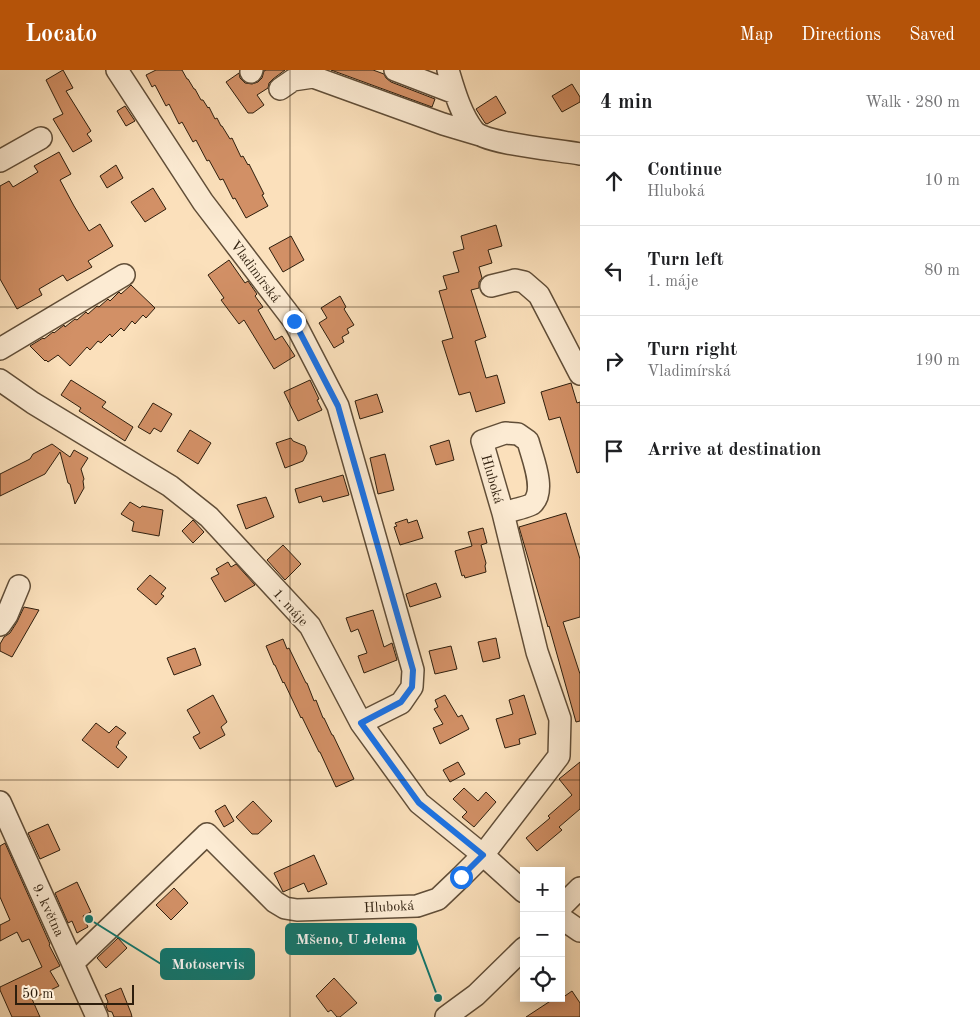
<!DOCTYPE html>
<meta charset="utf-8">
<style>
body{margin:0;font-family:"Old Standard TT",serif;background:#f6f6f6;color:#202124}
.controls{position:absolute;right:15px;bottom:15px;display:grid;overflow:hidden;border-radius:0px;box-shadow:0 2px 12px #0003}
.controls button{width:45px;height:45px;display:grid;place-items:center;padding:0;border:0;border-bottom:1px solid #e0e0e0;background:#fff;color:#202124;font:25px sans-serif}
.scale{position:absolute;left:15px;bottom:12px;width:119px;box-sizing:border-box;padding-left:5px;border:2px solid #2e1e0d;border-top:0;font-size:14px;line-height:18px;white-space:nowrap;color:#2e1e0d;-webkit-text-stroke:4px #fcebd3;paint-order:stroke}
.stop{position:absolute;width:15px;height:15px;margin:-11px;border:4px solid #1a73e8;border-radius:50%;background:#fff}
.stop.end{background:#1a73e8;border-color:#fff;box-shadow:0 1px 5px #0008}
.list{margin:0;padding:0;list-style:none}
h2{display:flex;justify-content:space-between;align-items:center;height:65px;margin:0;padding:0 20px;font-size:21px}
h2 small{font-size:16px;font-weight:400;color:#757577}
.list li{display:grid;grid-template-columns:32px 1fr auto;gap:15px;align-items:center;box-sizing:border-box;height:90px;padding:0 20px;border-top:1px solid #e0e0e0}
.list b{display:block;font-size:19px;white-space:nowrap}
.list p{margin:0;font-size:16px;white-space:nowrap;color:#757577}
.list em{font-size:16px;font-style:normal;color:#757577}
.icon{flex:none;width:28px;height:28px;fill:none;stroke:currentColor;stroke-width:2;stroke-linecap:round;stroke-linejoin:round}
.map{position:relative;flex:none;width:580px;height:947px;overflow:hidden}
header{display:flex;align-items:center;gap:30px;box-sizing:border-box;height:70px;padding:0 25px;background:#b45309;color:#fff}
header strong{font-size:24px}
nav{display:flex;gap:28px;margin-inline-start:auto;font-size:18px}
main{display:flex}
aside{flex:1;background:#fff}
.map>svg:first-child{display:block}
.building{fill:#d29066;stroke:#2e1e0d}
.lines{fill:none;stroke-linecap:round;stroke-linejoin:round}
.minor-casing{stroke:#614e38;stroke-width:24}
.minor{stroke:#fcebd3;stroke-width:21}
.route{stroke:#1a73e8;stroke-width:6}
.grid{fill:none;stroke:#2e1e0d;stroke-width:1;stroke-opacity:0.55}
.labels{text-anchor:middle;stroke-width:4;stroke-linejoin:round;paint-order:stroke}
.street-label{font-size:14px;fill:#2e1e0d;stroke:#fcebd3}
.leader{fill:none;stroke:#0f766e;stroke-width:2}
.callout-dot{fill:#0f766e;stroke:#fcebd3;stroke-width:2}
.callout{fill:#0f766e;stroke:#0f766e;stroke-width:2}
.callout-label{font-size:15px;text-anchor:middle;font-weight:bold;fill:#fff}
</style>
<header>
<strong>Locato</strong>
<nav><a>Map</a><a>Directions</a><a>Saved</a></nav>
</header>
<main>
<div class="map">
<svg width="580" height="947" viewBox="0 0 580 947">
<rect width="100%" height="100%" fill="#fbe0bb"/>
<filter id="stains"><feTurbulence type="fractalNoise" baseFrequency=".004" numOctaves="4"/><feColorMatrix values="0 0 0 0 .2 0 0 0 0 .09 0 0 0 0 .02 0 0 0 .5 -.17"/></filter>
<radialGradient id="worn" r=".72"><stop offset=".6" stop-color="#630" stop-opacity="0"/><stop offset="1" stop-color="#630" stop-opacity=".3"/></radialGradient>
<path class="building" d="M63,0L73,18L66,21L91,61L87,64L92,71L73,82L53,49L63,44L46,10Z
M156,0H182L187,9H188L194,19H195L201,30H203L208,38L209,37L215,49L217,48L221,56H222L230,69L232,68L241,87L243,86L248,95L249,94L264,124L262,125L268,136L246,148L235,128L233,129L223,109L220,110L209,90L207,91L196,70L193,72L182,52L179,54L169,34L166,36L155,15L152,17L146,5Z
M266,0H285L273,9L269,13L268,18L257,25L264,35L253,43H248L226,12L239,3L240,8L245,13L252,14L258,12L262,8L264,1Z
M331,0H373L384,4L386,8L391,12L435,29L432,37Z
M572,14L580,27V32L562,42L552,26Z
M496,26L506,43L487,54L485,53L476,39Z
M125,36L135,51L126,56L117,41Z
M59,82L71,104L60,110L74,136L89,161L100,154L113,176L88,191L92,197L67,211L63,205L39,219L42,225L17,239L0,209V116L9,111L13,117L38,102L34,96Z
M116,95L123,108L107,118L100,106Z
M153,118L166,139L145,152L131,132Z
M496,155L502,176L488,180L492,193L479,197L482,208L479,212V218L471,220L486,267L475,271L486,308L497,305L505,333L476,342L470,322L459,325L442,271L453,268L439,221L447,219L443,206L459,202L453,182L464,179L461,166Z
M291,166L304,190L283,202L269,178Z
M229,190L245,213L248,211L257,224L255,226L263,237L258,240L275,270L282,266L295,286L274,299L244,250L239,254L221,230L224,228L208,205Z
M131,215L155,238L146,248L143,245L135,254L132,251L124,261L121,258L112,267L110,264L101,273L98,271L90,280L87,277L70,296L58,285L48,292L46,290L45,291L30,276L43,268L44,269L53,262L54,263L64,255L65,257L75,249L77,250L86,242L88,244L97,236L99,237L108,229L110,231L119,222L121,224Z
M340,226L346,237L344,239L354,255L347,259L349,263L342,267L344,272L334,278L319,253L327,248L321,238Z
M71,310L106,332L102,337L133,357L125,371L79,341L81,338L61,325Z
M310,310L319,329L317,330L322,340L298,351L284,322Z
M571,313L577,333L580,332V402L577,403L560,347L549,350L541,322Z
M377,324L383,342L360,349L355,331Z
M153,333L172,344L161,362L154,358L150,364L138,357Z
M190,360L211,373L198,394L177,381Z
M291,368L293,371L305,376L307,383L303,391L285,398L276,373Z
M449,370L454,390L436,395L430,376Z
M52,374L70,387L74,380L88,388L81,399L84,409L83,411L84,418L75,434L70,414L68,413L60,382L45,404L0,426V404L30,389L33,384Z
M385,384L394,420L378,424L370,388Z
M343,405L349,425L323,432L321,426L299,433L295,419Z
M266,427L274,447L246,459L237,435Z
M130,432L140,438L142,436L163,440L159,466L132,461L134,452L121,444Z
M566,443L580,489V547L563,552L580,604V651L576,652L549,556L548,557L519,457Z
M407,449L408,453L417,450L423,468L400,475L394,457L397,456L395,453Z
M193,450L204,462L193,473L182,461Z
M483,458L487,473L481,475L486,493L485,496L486,502L465,508L464,505L462,506L455,481L472,476L468,462Z
M283,475L301,494L285,510L267,490Z
M228,492L231,497L236,494L255,515L225,532L211,508L219,504L216,499Z
M150,505L166,518L161,524L164,526L156,535L137,519Z
M436,513L441,527L410,537L406,524Z
M24,537L39,540L12,587L0,581V574L4,567L10,563L17,552Z
M373,540L384,577L392,573L397,590L364,603L358,586L367,583L358,559L351,562L346,548Z
M496,568L500,588L483,592L478,572Z
M283,569L287,579L289,578L306,613H307L314,631L316,630L323,648H324L332,665H333L354,709L336,717L320,682H319L302,647L301,648L284,612L283,613L275,595H274L266,576Z
M451,576L457,599L435,604L429,581Z
M195,578L201,595L174,605L167,588Z
M213,625L227,652L221,657L225,665L200,679L193,667L200,663L187,640Z
M445,625L458,647L462,645L469,659L440,674L433,658L443,654L434,639L438,637L435,630Z
M524,625L536,664L519,669L520,674L505,678L496,649L513,644L509,630Z
M96,653L109,663L116,656L126,663L118,672L119,673L116,677L127,687L118,698L82,670Z
M458,692L465,704L450,712L443,700Z
M580,692V739L559,757L562,760L537,781L526,768L550,748L548,746L572,725L559,709Z
M464,718L478,731L486,722L496,732L474,757L462,747L467,742L453,729Z
M253,731L272,751L258,764H252L236,747Z
M225,735L234,751L224,757L215,741Z
M48,754L60,780L40,789L28,763Z
M5,773L50,874L49,875L60,896L50,901L59,916L32,929L40,947H12L0,920V917L42,897L29,869L22,872L17,862L0,871V855L10,850L0,827V776Z
M314,785L327,814L308,822L304,813L283,822L274,803Z
M77,812L91,842L83,846L88,857L77,863L72,851L68,853L55,823Z
M174,818L188,833L171,850L156,835Z
M118,868L127,878L106,898L97,888Z
M334,908L357,933L340,947H337L331,940L328,942L316,926Z
M121,918L131,943L132,947H114L112,942L108,941L106,936L108,932L105,925Z
M572,921L580,933V947H526L555,928H562Z"/>
<g class="lines">
<defs>
<path id="minor" d="M117,0L203,132L294,251L338,336L413,600L412,617L401,633L361,653
M395,0L455,23
M448,0C454,20 461,45 474,61C486,74 560,80 580,84
M251,2L252,0
M280,19L293,10L313,7L443,54L480,65
M0,91L41,68
M491,216L515,210L524,212L539,225L580,304
M0,279L124,205
M0,310L33,333L170,416L209,447L310,556L361,653L419,733L483,785L524,822
M0,555L7,545L19,516
M0,732L97,947
M561,837L580,818
M561,848L580,861
M73,893L207,764L275,832L285,838L297,840L417,836L438,829L461,807L483,785L559,686L560,649L537,582L503,443L482,371L505,363L518,364L528,371C532,387 547,421 532,434C528,437 509,441 503,443
M446,947L476,925L524,878"/>
</defs>
<use href="#minor" class="minor-casing"/>
<use href="#minor" class="minor"/>
</g>
<g class="lines">
<path class="route" d="M294,251L338,336L413,600L412,617L401,632L361,653L419,733L483,785L461,807"/>
</g>
<path class="grid" d="M290,0V947M0,237H580M0,474H580M0,710H580"/>
<g class="labels">
<g class="street-label">
<text transform="translate(256 201) rotate(53)" y="5">Vladimírská</text>
<text transform="translate(493 409) rotate(74)" y="5">Hluboká</text>
<text transform="translate(291 537) rotate(48)" y="5">1. máje</text>
<text transform="translate(389 836) rotate(-3)" y="5">Hluboká</text>
<text transform="translate(49 840) rotate(65)" y="5">9. května</text>
</g>
</g>
<path class="leader" d="M438 928L416 869M89 849L161 894"/>
<g class="callout-dot">
<circle cx="438" cy="928" r="5"/>
<circle cx="89" cy="849" r="5"/>
</g>
<g class="callout">
<rect x="286" y="854" width="130" height="30" rx="5"/>
<rect x="161" y="879" width="93" height="30" rx="5"/>
</g>
<g class="callout-label">
<text x="351" y="874">Mšeno, U Jelena</text>
<text x="208" y="899">Motoservis</text>
</g>
<rect width="100%" height="100%" filter="url(#stains)"/>
<rect width="100%" height="100%" fill="url(#worn)"/>
</svg>
<div class="controls">
<button>+</button>
<button>−</button>
<button><svg class="icon" aria-label="locate" viewBox="0 0 24 24"><circle cx="12" cy="12" r="6"/><path d="M12 2v4M12 18v4M2 12h4M18 12h4"/></svg></button>
</div>
<div class="scale">50 m</div>
<div class="stop" style="left:461px;top:807px"></div>
<div class="stop end" style="left:294px;top:251px"></div>
</div>
<aside>
<h2>4 min<small>Walk · 280 m</small></h2>
<ul class="list">
<li><svg class="icon" aria-label="ahead" viewBox="0 0 24 24"><path d="M12 20V5M6 11l6-6 6 6"/></svg><div><b>Continue</b><p>Hluboká</p></div><em>10 m</em></li>
<li><svg class="icon" aria-label="left" viewBox="0 0 24 24"><path d="M17 20v-9H6M10 6l-5 5 5 5"/></svg><div><b>Turn left</b><p>1. máje</p></div><em>80 m</em></li>
<li><svg class="icon" aria-label="right" viewBox="0 0 24 24"><path d="M7 20v-9h11M14 6l5 5-5 5"/></svg><div><b>Turn right</b><p>Vladimírská</p></div><em>190 m</em></li>
<li><svg class="icon" aria-label="arrive" viewBox="0 0 24 24"><path d="M6 21V4h12l-3 4 3 4H6"/></svg><div><b>Arrive at destination</b></div></li>
</ul>
</aside>
</main>
